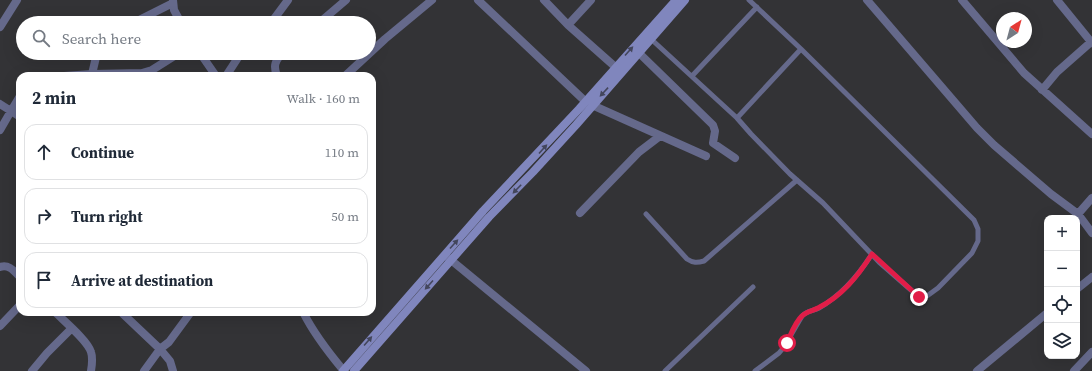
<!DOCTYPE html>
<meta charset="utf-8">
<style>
body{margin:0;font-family:"Source Serif 4",serif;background:#f2f2f3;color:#1f2937}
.controls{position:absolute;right:12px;bottom:12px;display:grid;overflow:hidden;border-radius:8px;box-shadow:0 4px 16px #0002}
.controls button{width:36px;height:36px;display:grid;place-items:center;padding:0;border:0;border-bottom:1px solid #e0e1e3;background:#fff;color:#1f2937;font:20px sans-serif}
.compass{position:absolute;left:996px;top:12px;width:36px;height:36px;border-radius:50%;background:#fff;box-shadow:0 4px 16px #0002;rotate:36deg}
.stop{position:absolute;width:12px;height:12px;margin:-9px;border:3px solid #e11d48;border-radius:50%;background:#fff}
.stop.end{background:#e11d48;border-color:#fff;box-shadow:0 1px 4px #0008}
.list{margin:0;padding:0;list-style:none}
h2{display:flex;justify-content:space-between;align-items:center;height:52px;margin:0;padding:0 16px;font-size:17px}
h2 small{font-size:13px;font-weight:400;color:#747a83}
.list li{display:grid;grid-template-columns:26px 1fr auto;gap:12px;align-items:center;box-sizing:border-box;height:56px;margin:0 8px 8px;padding:0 8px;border:1px solid #e0e1e3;border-radius:12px}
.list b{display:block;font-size:15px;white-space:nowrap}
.list em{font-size:13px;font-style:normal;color:#747a83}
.icon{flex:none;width:22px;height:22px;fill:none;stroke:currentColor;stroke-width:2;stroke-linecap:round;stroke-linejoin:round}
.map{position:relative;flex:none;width:1092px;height:371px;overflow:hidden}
.search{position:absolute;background:#fff;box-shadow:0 4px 16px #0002;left:16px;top:16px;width:360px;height:44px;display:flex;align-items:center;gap:10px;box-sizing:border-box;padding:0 14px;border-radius:22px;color:#747a83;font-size:15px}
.panel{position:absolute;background:#fff;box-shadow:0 4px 16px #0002;left:16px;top:72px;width:360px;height:244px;border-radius:12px}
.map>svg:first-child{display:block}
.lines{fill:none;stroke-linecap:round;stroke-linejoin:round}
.lane{stroke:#65698b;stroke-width:5}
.street{stroke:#65698b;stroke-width:8}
.secondary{stroke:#8086bd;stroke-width:8}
.oneway{fill:#43465c}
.route{stroke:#e11d48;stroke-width:5}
</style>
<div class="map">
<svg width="1092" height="371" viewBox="0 0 1092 371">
<rect width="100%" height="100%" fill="#333336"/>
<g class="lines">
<path class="lane" d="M749,0L801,49L974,220L978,229V241L972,253L938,288L927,296L919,297L879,262L823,203L790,174L751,134L737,118L801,49
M651,39L737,118
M692,76L757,7
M646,214L687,259C693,263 697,263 704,261L797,180
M665,371L753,287
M755,371L779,353L784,347L802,316C807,311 813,311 819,308C842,295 858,276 872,254"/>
<path class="street" d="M173,0L174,10L181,23
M478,0L586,102
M544,0L568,25L621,72
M867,0L977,128L994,145L1051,194L1078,214L1092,233
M962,0L1024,73L1092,134
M1057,0L1092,43
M133,23L173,3
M271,23L288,0
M319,23L346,0
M568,25L591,0
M0,27L17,0
M200,53L216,76
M639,53L713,125L715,131L713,143L735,158
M92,74L97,53
M64,76L92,74L142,73L152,70L179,53
M226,76L241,53
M277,76C273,66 275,60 283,53
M345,76L385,39L432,0
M1042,90L1057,72L1091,42
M20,96L11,111L20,117
M0,104L11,111L0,130
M592,105L706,156
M580,213L639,152L660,136
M1078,214L1092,198
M446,256L586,371
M0,267C9,264 14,271 20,277
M1077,289L1092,277
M55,312C64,321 88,341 91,352C93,358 92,365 91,371
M121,312L160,349L169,342L191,312
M303,312C314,334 328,352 344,371
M0,326L20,305
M32,371L47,353L71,329
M144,371L160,349L170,361L173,371
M977,371L1047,313
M1074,371L1092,352"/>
<path class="secondary" d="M343,371L483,211L579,109L676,0
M354,371L489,217L533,172L576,125L685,0"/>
</g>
<defs><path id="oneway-solid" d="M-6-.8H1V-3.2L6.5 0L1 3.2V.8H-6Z"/></defs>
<g class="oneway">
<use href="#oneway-solid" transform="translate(629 51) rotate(-48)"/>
<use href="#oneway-solid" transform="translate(604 92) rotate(133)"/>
<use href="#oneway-solid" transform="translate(543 149) rotate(-48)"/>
<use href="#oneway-solid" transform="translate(517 189) rotate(134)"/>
<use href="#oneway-solid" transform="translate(454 244) rotate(-48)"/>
<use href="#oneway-solid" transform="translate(429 285) rotate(132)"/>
<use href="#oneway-solid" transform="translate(368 341) rotate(-49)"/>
</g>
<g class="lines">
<path class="route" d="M787,343C791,334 795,322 802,316C807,311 813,311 818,308C842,296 858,276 872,254L919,297"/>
</g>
</svg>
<div class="controls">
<button>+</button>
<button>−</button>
<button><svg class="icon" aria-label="locate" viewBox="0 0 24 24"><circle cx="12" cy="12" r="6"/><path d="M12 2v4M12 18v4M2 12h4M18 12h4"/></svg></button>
<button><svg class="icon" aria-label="layers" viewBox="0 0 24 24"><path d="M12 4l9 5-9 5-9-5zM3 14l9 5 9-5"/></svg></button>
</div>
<svg class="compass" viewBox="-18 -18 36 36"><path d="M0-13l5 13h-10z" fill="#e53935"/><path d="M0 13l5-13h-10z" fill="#747a83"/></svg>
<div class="stop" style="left:787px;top:343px"></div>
<div class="stop end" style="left:919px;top:297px"></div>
<div class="search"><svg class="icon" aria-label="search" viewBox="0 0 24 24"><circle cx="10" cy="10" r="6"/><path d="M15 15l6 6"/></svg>Search here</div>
<section class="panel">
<h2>2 min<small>Walk · 160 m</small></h2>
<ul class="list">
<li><svg class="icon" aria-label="ahead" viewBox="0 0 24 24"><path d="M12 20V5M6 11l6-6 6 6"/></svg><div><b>Continue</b></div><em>110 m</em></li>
<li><svg class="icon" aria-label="right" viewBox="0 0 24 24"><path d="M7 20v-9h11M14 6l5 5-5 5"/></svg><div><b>Turn right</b></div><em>50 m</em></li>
<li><svg class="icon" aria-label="arrive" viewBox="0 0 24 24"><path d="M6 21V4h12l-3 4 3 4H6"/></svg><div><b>Arrive at destination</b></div></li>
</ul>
</section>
</div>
